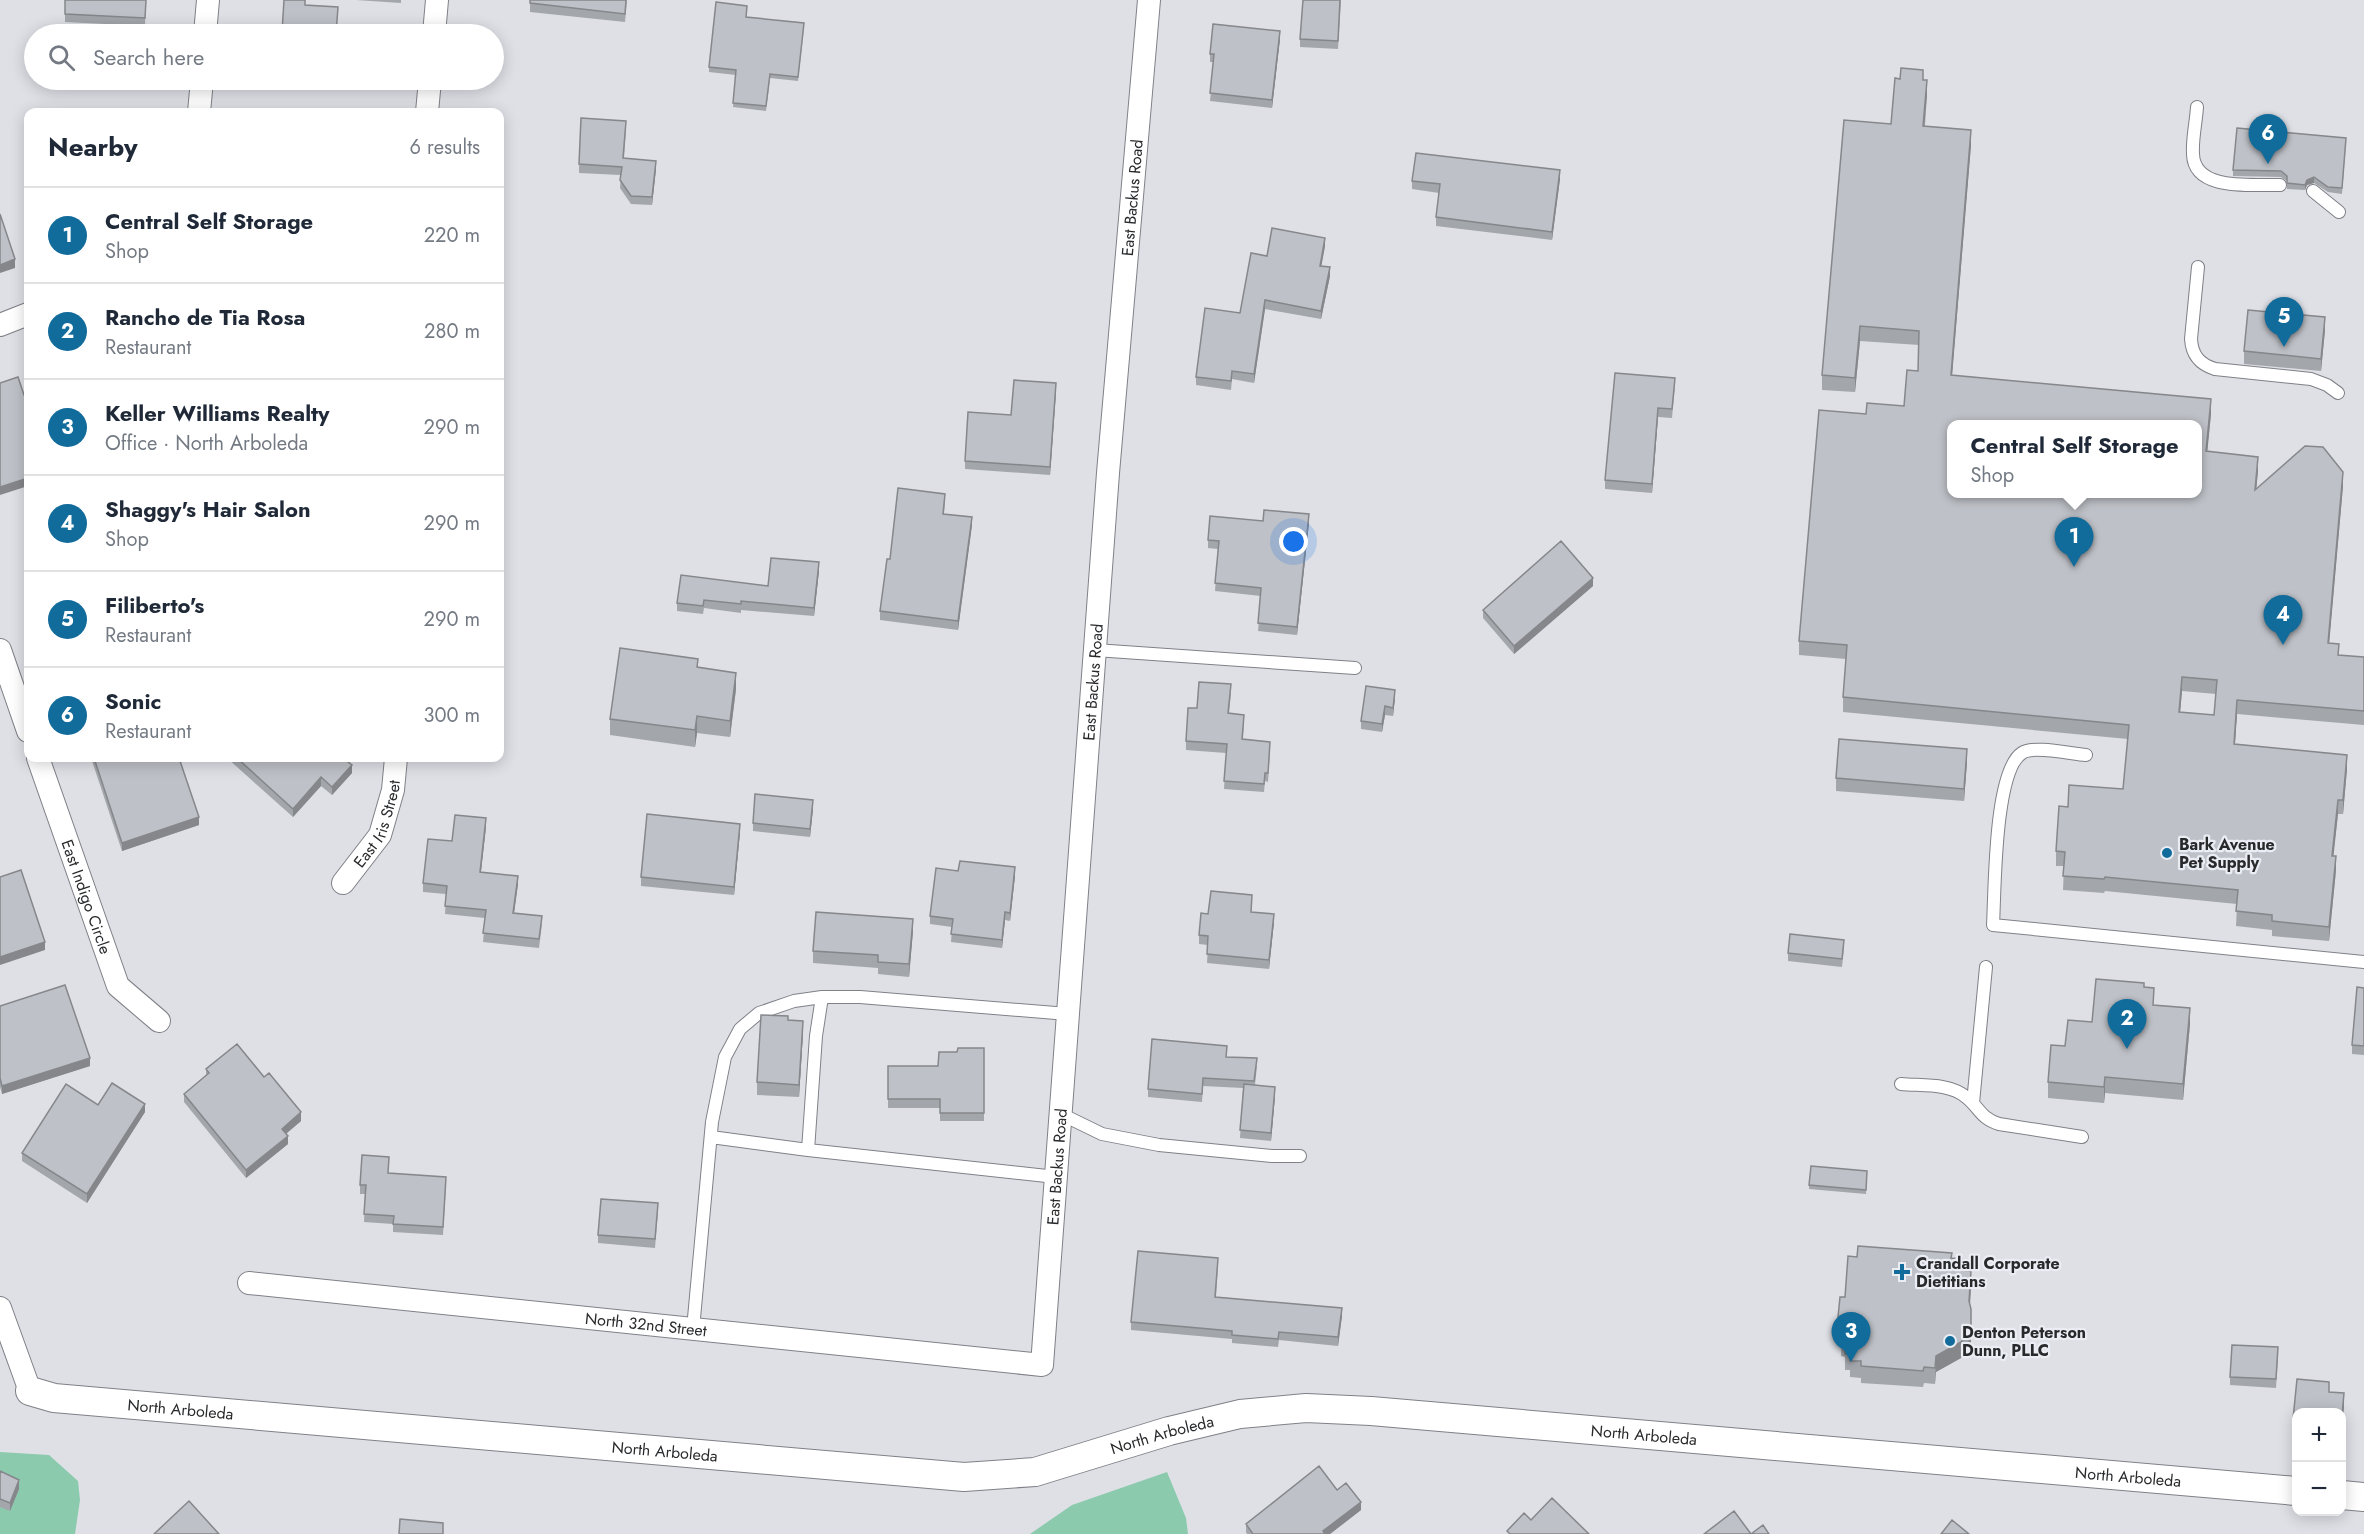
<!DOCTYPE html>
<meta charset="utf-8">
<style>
body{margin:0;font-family:Jost,sans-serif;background:#f6f6f7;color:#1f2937}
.controls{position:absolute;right:18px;bottom:18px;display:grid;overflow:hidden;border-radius:12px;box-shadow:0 3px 15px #0003}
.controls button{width:54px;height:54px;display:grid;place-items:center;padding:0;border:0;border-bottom:2px solid #e0e1e3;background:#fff;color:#1f2937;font:30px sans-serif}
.you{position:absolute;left:1294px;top:542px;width:21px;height:21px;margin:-15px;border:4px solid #fff;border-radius:50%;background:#1a73e8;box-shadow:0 0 0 9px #1a73e833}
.badge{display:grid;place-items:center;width:39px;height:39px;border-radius:50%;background:#116b9b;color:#fff;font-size:20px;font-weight:700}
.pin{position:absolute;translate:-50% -50px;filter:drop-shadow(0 2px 3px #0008)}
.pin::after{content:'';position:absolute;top:32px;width:21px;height:18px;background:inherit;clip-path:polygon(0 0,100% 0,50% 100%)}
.popup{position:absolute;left:1947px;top:420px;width:255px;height:78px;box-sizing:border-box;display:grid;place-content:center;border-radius:12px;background:#fff;filter:drop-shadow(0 2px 4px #0005);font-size:20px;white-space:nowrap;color:#747a83}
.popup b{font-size:22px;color:#1f2937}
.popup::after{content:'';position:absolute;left:50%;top:100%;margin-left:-12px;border:12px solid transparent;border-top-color:#fff}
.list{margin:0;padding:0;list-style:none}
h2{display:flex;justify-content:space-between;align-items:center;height:78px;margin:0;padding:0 24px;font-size:26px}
h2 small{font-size:20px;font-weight:400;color:#747a83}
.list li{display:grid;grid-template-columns:39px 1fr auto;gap:18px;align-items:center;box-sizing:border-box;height:96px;padding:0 24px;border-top:2px solid #e0e1e3}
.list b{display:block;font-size:22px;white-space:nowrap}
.list p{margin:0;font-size:20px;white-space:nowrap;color:#747a83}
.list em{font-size:20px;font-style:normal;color:#747a83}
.icon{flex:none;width:33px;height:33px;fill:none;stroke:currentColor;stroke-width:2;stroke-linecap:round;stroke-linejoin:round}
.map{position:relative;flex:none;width:2364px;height:1534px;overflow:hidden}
.search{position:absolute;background:#fff;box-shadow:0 3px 15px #0003;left:24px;top:24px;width:480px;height:66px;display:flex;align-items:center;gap:15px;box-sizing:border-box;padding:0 21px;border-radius:33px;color:#747a83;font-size:22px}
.panel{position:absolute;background:#fff;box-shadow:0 3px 15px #0003;left:24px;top:108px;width:480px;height:654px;border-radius:12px}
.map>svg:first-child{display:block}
.green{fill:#8ccaae}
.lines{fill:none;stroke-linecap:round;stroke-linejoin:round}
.service-casing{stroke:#7f8187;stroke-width:14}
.minor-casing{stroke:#7f8187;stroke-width:24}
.tertiary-casing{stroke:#7f8187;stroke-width:30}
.service{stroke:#fff;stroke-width:12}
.minor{stroke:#fff;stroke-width:22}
.tertiary{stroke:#fff;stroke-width:28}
.wall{fill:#a3a6ab;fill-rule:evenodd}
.shaded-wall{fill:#85878b}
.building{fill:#bec1c7;stroke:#85878b;stroke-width:1.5;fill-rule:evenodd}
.poi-dot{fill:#116b9b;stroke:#ebedf4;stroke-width:2}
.labels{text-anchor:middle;stroke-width:4.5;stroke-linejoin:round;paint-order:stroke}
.street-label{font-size:16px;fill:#28292b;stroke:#ebedf4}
.poi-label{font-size:16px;font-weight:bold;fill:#28292b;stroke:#ebedf4;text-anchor:start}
</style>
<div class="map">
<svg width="2364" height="1534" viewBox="0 0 2364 1534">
<rect width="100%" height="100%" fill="#dee0e6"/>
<path class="green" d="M0,1452L49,1455L78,1481L80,1500L75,1534H0Z
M1167,1472L1186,1518L1188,1534H1030L1072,1505Z"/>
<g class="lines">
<defs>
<path id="service" d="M2197,107C2196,123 2192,139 2193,154C2194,192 2253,184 2280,185
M2313,191L2339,212
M2198,267L2191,339C2192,355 2199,364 2215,369L2311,379L2327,385L2338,393
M1095,650L1355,668
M2086,755C2071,754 2033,745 2022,753C1994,771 1995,891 1993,925L2364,962
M1901,1084C1923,1086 1949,1083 1966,1097C1980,1108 1980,1118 1999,1124L2082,1137
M1973,1103L1986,967
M1061,1114L1102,1134L1159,1145L1272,1156H1300
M711,1137L808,1150L1056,1177
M808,1150L816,1036L822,997
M693,1329L712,1122L725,1057L740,1029L759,1013L794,1001L822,997H860L1068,1014"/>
<g id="minor">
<path d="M205,34L208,0"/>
<path d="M434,34L437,0"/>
<path d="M199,112L202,80"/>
<path d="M427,112L430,80"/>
<path d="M0,325L28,314"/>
<path d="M0,650L28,731"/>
<path id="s1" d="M38,758L118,986L159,1021"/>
<path id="s2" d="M343,883L380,835L393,790L396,758"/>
<path id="s3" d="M249,1283L1042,1365L1108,473L1149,0"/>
<path d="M0,1308L30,1391"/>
</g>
<g id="tertiary">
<path id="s4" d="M30,1391L54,1398L964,1477L1035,1472L1169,1431L1240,1414L1306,1408L1371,1411L2296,1491"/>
<path d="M2342,1495L2364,1497"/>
</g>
</defs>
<use href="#service" class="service-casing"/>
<use href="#minor" class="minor-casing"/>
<use href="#tertiary" class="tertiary-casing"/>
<use href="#service" class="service"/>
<use href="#minor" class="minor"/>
<use href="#tertiary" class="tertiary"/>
</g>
<path class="wall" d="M65,0H146L145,26L65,22Z
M356,0H401V3Z
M530,0H627L625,22L530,12Z
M1341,0L1338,49L1300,47V39Z
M746,17L804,27L798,81L770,78L766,111L733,107L736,75L709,72V67Z
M1280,39L1272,108L1210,101L1214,62H1210V54Z
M253,80H333V87L253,82Z
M1923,80L1927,95L1925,126L1971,145L1952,375L2211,414L2207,451L2258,471L2256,489L2343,486L2329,643L2339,655L2364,657V725L2237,714L2235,744L2347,769L2343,814H2338L2333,856L2336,870L2329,941L2272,936V930L2236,926L2237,904L2105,891L2104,893L2063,890L2064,866H2056V851L2068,807L2123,789L2128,739L1843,712V697L1846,659L1799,655V641L1866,414L1904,406L1918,371L1919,345L1860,341L1855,392L1822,390V375L1891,124ZM2182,691L2216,694L2214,715L2180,712Z
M626,130L624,158L656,169L652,205L631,204L620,188L621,175L579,173V164Z
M2346,143L2342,194L2328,192L2314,183L2307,185L2305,190L2287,189V181L2281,177L2233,176V170Z
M1560,179L1552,240L1436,226V217L1439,193L1412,189V181Z
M1325,246L1321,266L1330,276L1321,319L1265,309L1254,383L1232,379L1231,390L1196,385V377L1240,313L1267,256Z
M2325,330L2321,371L2244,364V351Z
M1675,386L1672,418L1658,417L1652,493L1605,489V480Z
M1056,391L1050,475L965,469V461L1011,415Z
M945,502L944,514L972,525L958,630L880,620V611L890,559Z
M1263,521L1309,523L1297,635L1258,631L1261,596L1215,591L1218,549L1208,548V540Z
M26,553H28V568L26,562Z
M819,571L814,616L741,610V613L704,608L703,614L677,611V603L768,586Z
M1593,586L1514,654L1483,618V610Z
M698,668L736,689L730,737L697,733L695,747L610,735V719Z
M1231,693L1229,714L1244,723L1243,739L1270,750L1268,782L1265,781L1264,792L1224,789L1226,753L1186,750V741L1197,708Z
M1395,698L1393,716L1385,715L1382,732L1361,729V721Z
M92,758H179L199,825L122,851L92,761Z
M227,758H343L352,773L332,795L321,786L293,817Z
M1967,762L1964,801L1836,791V778Z
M813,809L810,837L753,831V823Z
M486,827L481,872L518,884L514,913L542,924L539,948L483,942L485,918L445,914L446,894L423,892V883Z
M740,832L734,895L641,886V877Z
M958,871L1015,876L1010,921L1005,920L1002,948L951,942L952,927L930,924V916Z
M1252,903L1251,912L1274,922L1269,969L1207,963L1208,945L1199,944V935L1208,914Z
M913,931L909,977L878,974V968L813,963V951Z
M1844,948L1842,967L1788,961V953Z
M2144,987L2154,1005L2190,1024L2183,1100L2105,1093L2104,1103L2048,1098V1082L2065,1046L2092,1022Z
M2364,988V1055L2352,1054V1045Z
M0,1006L90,1066L2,1094L0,1087Z
M788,1020L803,1033L799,1097L757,1095V1082Z
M984,1048V1121H940V1108H888V1066H938L957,1052Z
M1227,1057L1257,1066L1255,1085L1275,1096L1271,1141L1240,1138L1243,1088L1203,1086L1202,1102L1148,1097V1089Z
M206,1069L301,1121L286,1134L288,1144L246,1178L184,1102V1094L206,1075Z
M98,1105L145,1112L87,1203L22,1161V1153Z
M1867,1171L1866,1194L1809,1189V1185Z
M388,1173L446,1185L443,1235L393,1232V1224L364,1222L365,1194H360V1185Z
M658,1212L655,1248L598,1243V1235Z
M1952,1258L1962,1270L1971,1287L1970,1305L1971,1342L1969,1348L1961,1358L1936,1372L1935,1384L1924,1383L1923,1387L1861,1383V1378L1850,1377V1370H1845V1357L1841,1356L1842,1333H1838V1317L1845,1297Z
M1218,1266L1216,1297L1342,1316L1338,1346L1279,1340L1278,1347L1232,1343V1339L1131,1330V1322Z
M2278,1356L2276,1388L2230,1385V1377Z
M2297,1379L2329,1382V1392L2344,1393V1405L2342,1429V1413H2296V1432H2293V1419Z
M0,1471L19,1489L10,1511L0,1507Z
M1337,1490L1361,1510L1330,1534H1247L1246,1532V1524Z"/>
<path class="shaded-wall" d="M1280,31V39L1272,108V100Z
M1927,80V95L1923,140V126Z
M1971,130V145L1951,389V375Z
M656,161V169L652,205V197Z
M1560,170V179L1552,240V232Z
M2314,177V183L2307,185L2305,190V185L2307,180Z
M1325,238V246L1320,274V266Z
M15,259V268L0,273V265Z
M1330,267V276L1321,319V311Z
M1265,300V309L1254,383V374Z
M2325,317V330L2321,371V359Z
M1860,326V341L1855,392V378Z
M1056,383V391L1050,475V467Z
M2211,399V414L2206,465V451Z
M1658,408V417L1652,493V484Z
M2258,457V471L2255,504V490Z
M2343,472V486L2328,657V643Z
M28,478V486L0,495V487Z
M1309,514V523L1297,635V627Z
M972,517V525L958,630V621Z
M819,562V571L814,616V608Z
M1593,578V586L1514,654V646Z
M736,673V689L730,737V721Z
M2182,677V691L2179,726V712Z
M1395,690V698L1393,716V708Z
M2237,700V714L2234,758V744Z
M1385,706V715L1382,732V724Z
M697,716V733L695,747V730Z
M1967,749V762L1964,801V789Z
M2347,755V769L2343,814V800Z
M352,765V773L332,795V787Z
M321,777V786L293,817V809Z
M813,800V809L810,837V829Z
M2338,800V814L2332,870V856Z
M199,817V825L122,851V843Z
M486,818V827L480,880V872Z
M740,824V832L734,895V887Z
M2336,856V870L2329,941V927Z
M1015,867V876L1010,921V913Z
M518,876V884L513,921V913Z
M1005,912V920L1002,948V940Z
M1274,914V922L1269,969V960Z
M913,919V931L909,977V964Z
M45,942V950L0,965V957Z
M2190,1008V1024L2183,1100V1084Z
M803,1021V1033L799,1097V1085Z
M90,1058V1066L2,1094V1086Z
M2105,1077V1093L2104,1103V1087Z
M1275,1087V1096L1271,1141V1133Z
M145,1104V1112L87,1203V1194Z
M301,1112V1121L282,1137V1129Z
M288,1136V1144L246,1178V1170Z
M1971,1271V1287L1969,1318V1301Z
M1342,1308V1316L1338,1346V1337Z
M1971,1309V1342L1969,1348L1961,1358L1936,1372L1935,1384L1936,1356Z
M2344,1393V1405L2342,1429V1416Z
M19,1480V1489L10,1511V1503Z
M1361,1502V1510L1330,1534H1323V1531Z"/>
<path class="building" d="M65,0H146L145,18L65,14Z
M284,0H305V5L338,7L336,34H277V32H282Z
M530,0H626L625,14L530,3Z
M1303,0H1340L1338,41L1300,39Z
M716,2L747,6L746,17L804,23L798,77L770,74L766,106L733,103L736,70L709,67Z
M1213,24L1280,31L1272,100L1210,93L1214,54H1210Z
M1901,68L1923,70V80H1927L1923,126L1971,130L1951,375L2211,399L2206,451L2258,457L2255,490L2305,446L2323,447L2343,472L2328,643L2339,644L2338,655L2364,657V711L2237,700L2234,744L2347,755L2343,800H2338L2332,856H2336L2329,927L2272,921V915L2236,911L2238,890L2105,877L2104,879L2063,876L2065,852L2056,851L2059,806L2068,807L2069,785L2123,789L2129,725L1843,697L1847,645L1799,641L1819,410L1866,414L1867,403L1904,406L1907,370L1918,371L1919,331L1860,326L1855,378L1822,375L1844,120L1891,124L1895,78L1900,79ZM1951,424H2197V494H1951ZM2182,677L2217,680L2214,715L2179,712Z
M581,118L626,121L623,158L656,161L652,197L631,196L620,180L622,167L579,164Z
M2237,128L2346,138L2342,188L2328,187L2314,177L2307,180L2305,185L2287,183V176L2281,171L2233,170Z
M1416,153L1560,170L1552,232L1436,217L1440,184L1412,181Z
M0,214L15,259L0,265Z
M1272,228L1325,238L1320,266L1330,267L1321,311L1265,300L1254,374L1232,371L1231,381L1196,377L1205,308L1240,313L1251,253L1267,256Z
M2248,310L2325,317L2321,359L2244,351Z
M1615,373L1675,378L1672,409L1658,408L1652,484L1605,480Z
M18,377L24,395L28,393V478L0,487V383Z
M1014,380L1056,383L1050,467L965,461L968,412L1011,415Z
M898,488L945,494L943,514L972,517L958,621L880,611L887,559H890Z
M1264,510L1309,514L1297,627L1258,623L1261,588L1215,583L1219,541L1208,540L1210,516L1263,521Z
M1561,541L1593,578L1514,646L1483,610Z
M771,558L819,562L814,608L741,601V604L704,600L703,606L677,603L681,575L768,586Z
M620,648L698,659L697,667L736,673L730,721L697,716L695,730L610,719Z
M1199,682L1231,684L1228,713L1244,715L1242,739L1270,742L1268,773H1265L1264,784L1224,781L1227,744L1186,741L1188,708H1197Z
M1366,686L1395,690L1393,708L1385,706L1382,724L1361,721Z
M1839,739L1967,749L1964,789L1836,778Z
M94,758H179L199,817L122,843Z
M237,758H343L352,765L332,787L321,777L293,809Z
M755,794L813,800L810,829L753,823Z
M647,814L740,824L734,887L641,877Z
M455,815L486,818L480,872L518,876L513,913L542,916L539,939L483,933L486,910L445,906L447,886L423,883L428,839L452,841Z
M960,861L1015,867L1010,913L1005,912L1002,940L951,934L953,919L930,916L936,868L958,871Z
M21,870L45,942L0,957V877Z
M1211,891L1252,895L1251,912L1274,914L1269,960L1207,954L1208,936L1199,935L1201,913L1208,914Z
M816,912L913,919L909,964L878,962V955L813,951Z
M1790,934L1844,940L1842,959L1788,953Z
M2096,979L2144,983V987L2154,988L2153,1005L2190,1008L2183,1084L2105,1077L2104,1087L2048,1082L2051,1045L2065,1046L2068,1020L2092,1022Z
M65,985L90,1058L2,1086L0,1078V1006Z
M2357,987L2364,988V1046L2352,1045Z
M761,1015L788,1016V1020L803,1021L799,1085L757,1082Z
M1152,1039L1227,1046L1226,1057L1257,1058L1254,1081L1203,1078L1202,1094L1148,1089Z
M237,1044L264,1077L269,1073L301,1112L282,1129L288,1136L246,1170L184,1094L209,1073L206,1069Z
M958,1048H984V1113H940V1099H888V1066H938L939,1052H957Z
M112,1083L145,1104L87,1194L22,1153L66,1084L98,1105Z
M1244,1084L1275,1087L1271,1133L1240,1130Z
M362,1155L389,1157L388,1173L446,1177L443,1227L393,1224L394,1216L364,1214L366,1185H360Z
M1811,1166L1867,1171L1866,1190L1809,1185Z
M601,1199L658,1203L655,1239L598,1235Z
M1858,1246L1952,1253L1951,1258L1962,1259L1961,1270L1971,1271L1969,1301L1971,1309V1326L1969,1332L1961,1342L1936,1356L1935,1368L1924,1367L1923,1371L1861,1366V1361H1850V1354H1845L1846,1340H1841L1843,1317H1838L1840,1297H1845L1848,1256L1857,1257Z
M1138,1251L1218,1258L1215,1297L1342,1308L1338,1337L1279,1332L1278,1339L1232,1335V1331L1131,1322Z
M2232,1345L2278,1347L2276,1379L2230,1377Z
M2297,1379L2329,1382V1392L2344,1393L2342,1416V1413H2296V1420L2293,1419Z
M1319,1466L1337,1490L1346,1483L1361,1502L1323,1531L1325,1534H1253L1246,1524Z
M0,1471L19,1480L10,1503L0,1499Z
M1552,1498L1589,1534H1510L1507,1531L1524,1513L1531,1520Z
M189,1501L219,1534H154Z
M1734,1511L1751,1534L1763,1525L1769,1534H1704Z
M400,1519L443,1523V1534H399Z
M1952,1520L1969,1534H1941Z"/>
<g class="poi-dot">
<circle cx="2167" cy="853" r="6"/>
<path d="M1899 1263h6v6h6v6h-6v6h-6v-6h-6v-6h6z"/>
<circle cx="1950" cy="1341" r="6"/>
</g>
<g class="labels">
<g class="street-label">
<text dy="6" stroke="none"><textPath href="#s3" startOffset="1968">East Backus Road</textPath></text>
<text dy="6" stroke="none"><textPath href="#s3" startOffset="1482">East Backus Road</textPath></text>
<text dy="6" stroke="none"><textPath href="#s2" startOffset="70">East Iris Street</textPath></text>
<text dy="6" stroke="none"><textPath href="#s1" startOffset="147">East Indigo Circle</textPath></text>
<text dy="6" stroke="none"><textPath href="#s3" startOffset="996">East Backus Road</textPath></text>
<text dy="6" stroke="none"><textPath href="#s3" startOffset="399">North 32nd Street</textPath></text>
<text dy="6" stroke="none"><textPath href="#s4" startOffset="152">North Arboleda</textPath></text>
<text dy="6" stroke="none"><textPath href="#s4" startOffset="1628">North Arboleda</textPath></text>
<text dy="6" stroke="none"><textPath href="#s4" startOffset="1142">North Arboleda</textPath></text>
<text dy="6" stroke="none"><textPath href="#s4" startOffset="638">North Arboleda</textPath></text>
<text dy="6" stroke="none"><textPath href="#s4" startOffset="2114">North Arboleda</textPath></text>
</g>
<g class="poi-label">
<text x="2179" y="850">Bark Avenue<tspan x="2179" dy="18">Pet Supply</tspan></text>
<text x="1916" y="1269">Crandall Corporate<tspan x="1916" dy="18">Dietitians</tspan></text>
<text x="1962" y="1338">Denton Peterson<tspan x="1962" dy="18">Dunn, PLLC</tspan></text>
</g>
</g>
</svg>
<div class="controls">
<button>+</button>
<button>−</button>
</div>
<div class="you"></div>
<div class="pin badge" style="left:2074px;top:567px">1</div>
<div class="popup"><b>Central Self Storage</b>Shop</div>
<div class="pin badge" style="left:2127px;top:1049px">2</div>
<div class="pin badge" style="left:1851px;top:1362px">3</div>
<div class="pin badge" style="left:2283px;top:645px">4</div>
<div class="pin badge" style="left:2284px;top:347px">5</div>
<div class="pin badge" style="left:2268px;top:164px">6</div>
<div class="search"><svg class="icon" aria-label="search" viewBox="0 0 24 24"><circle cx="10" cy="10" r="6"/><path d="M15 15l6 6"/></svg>Search here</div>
<section class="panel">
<h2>Nearby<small>6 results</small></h2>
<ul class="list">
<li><span class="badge">1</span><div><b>Central Self Storage</b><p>Shop</p></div><em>220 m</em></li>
<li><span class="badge">2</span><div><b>Rancho de Tia Rosa</b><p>Restaurant</p></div><em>280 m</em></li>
<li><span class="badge">3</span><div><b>Keller Williams Realty</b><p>Office · North Arboleda</p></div><em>290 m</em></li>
<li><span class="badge">4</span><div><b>Shaggy's Hair Salon</b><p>Shop</p></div><em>290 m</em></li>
<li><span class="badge">5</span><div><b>Filiberto's</b><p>Restaurant</p></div><em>290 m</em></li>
<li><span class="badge">6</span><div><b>Sonic</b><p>Restaurant</p></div><em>300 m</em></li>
</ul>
</section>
</div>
